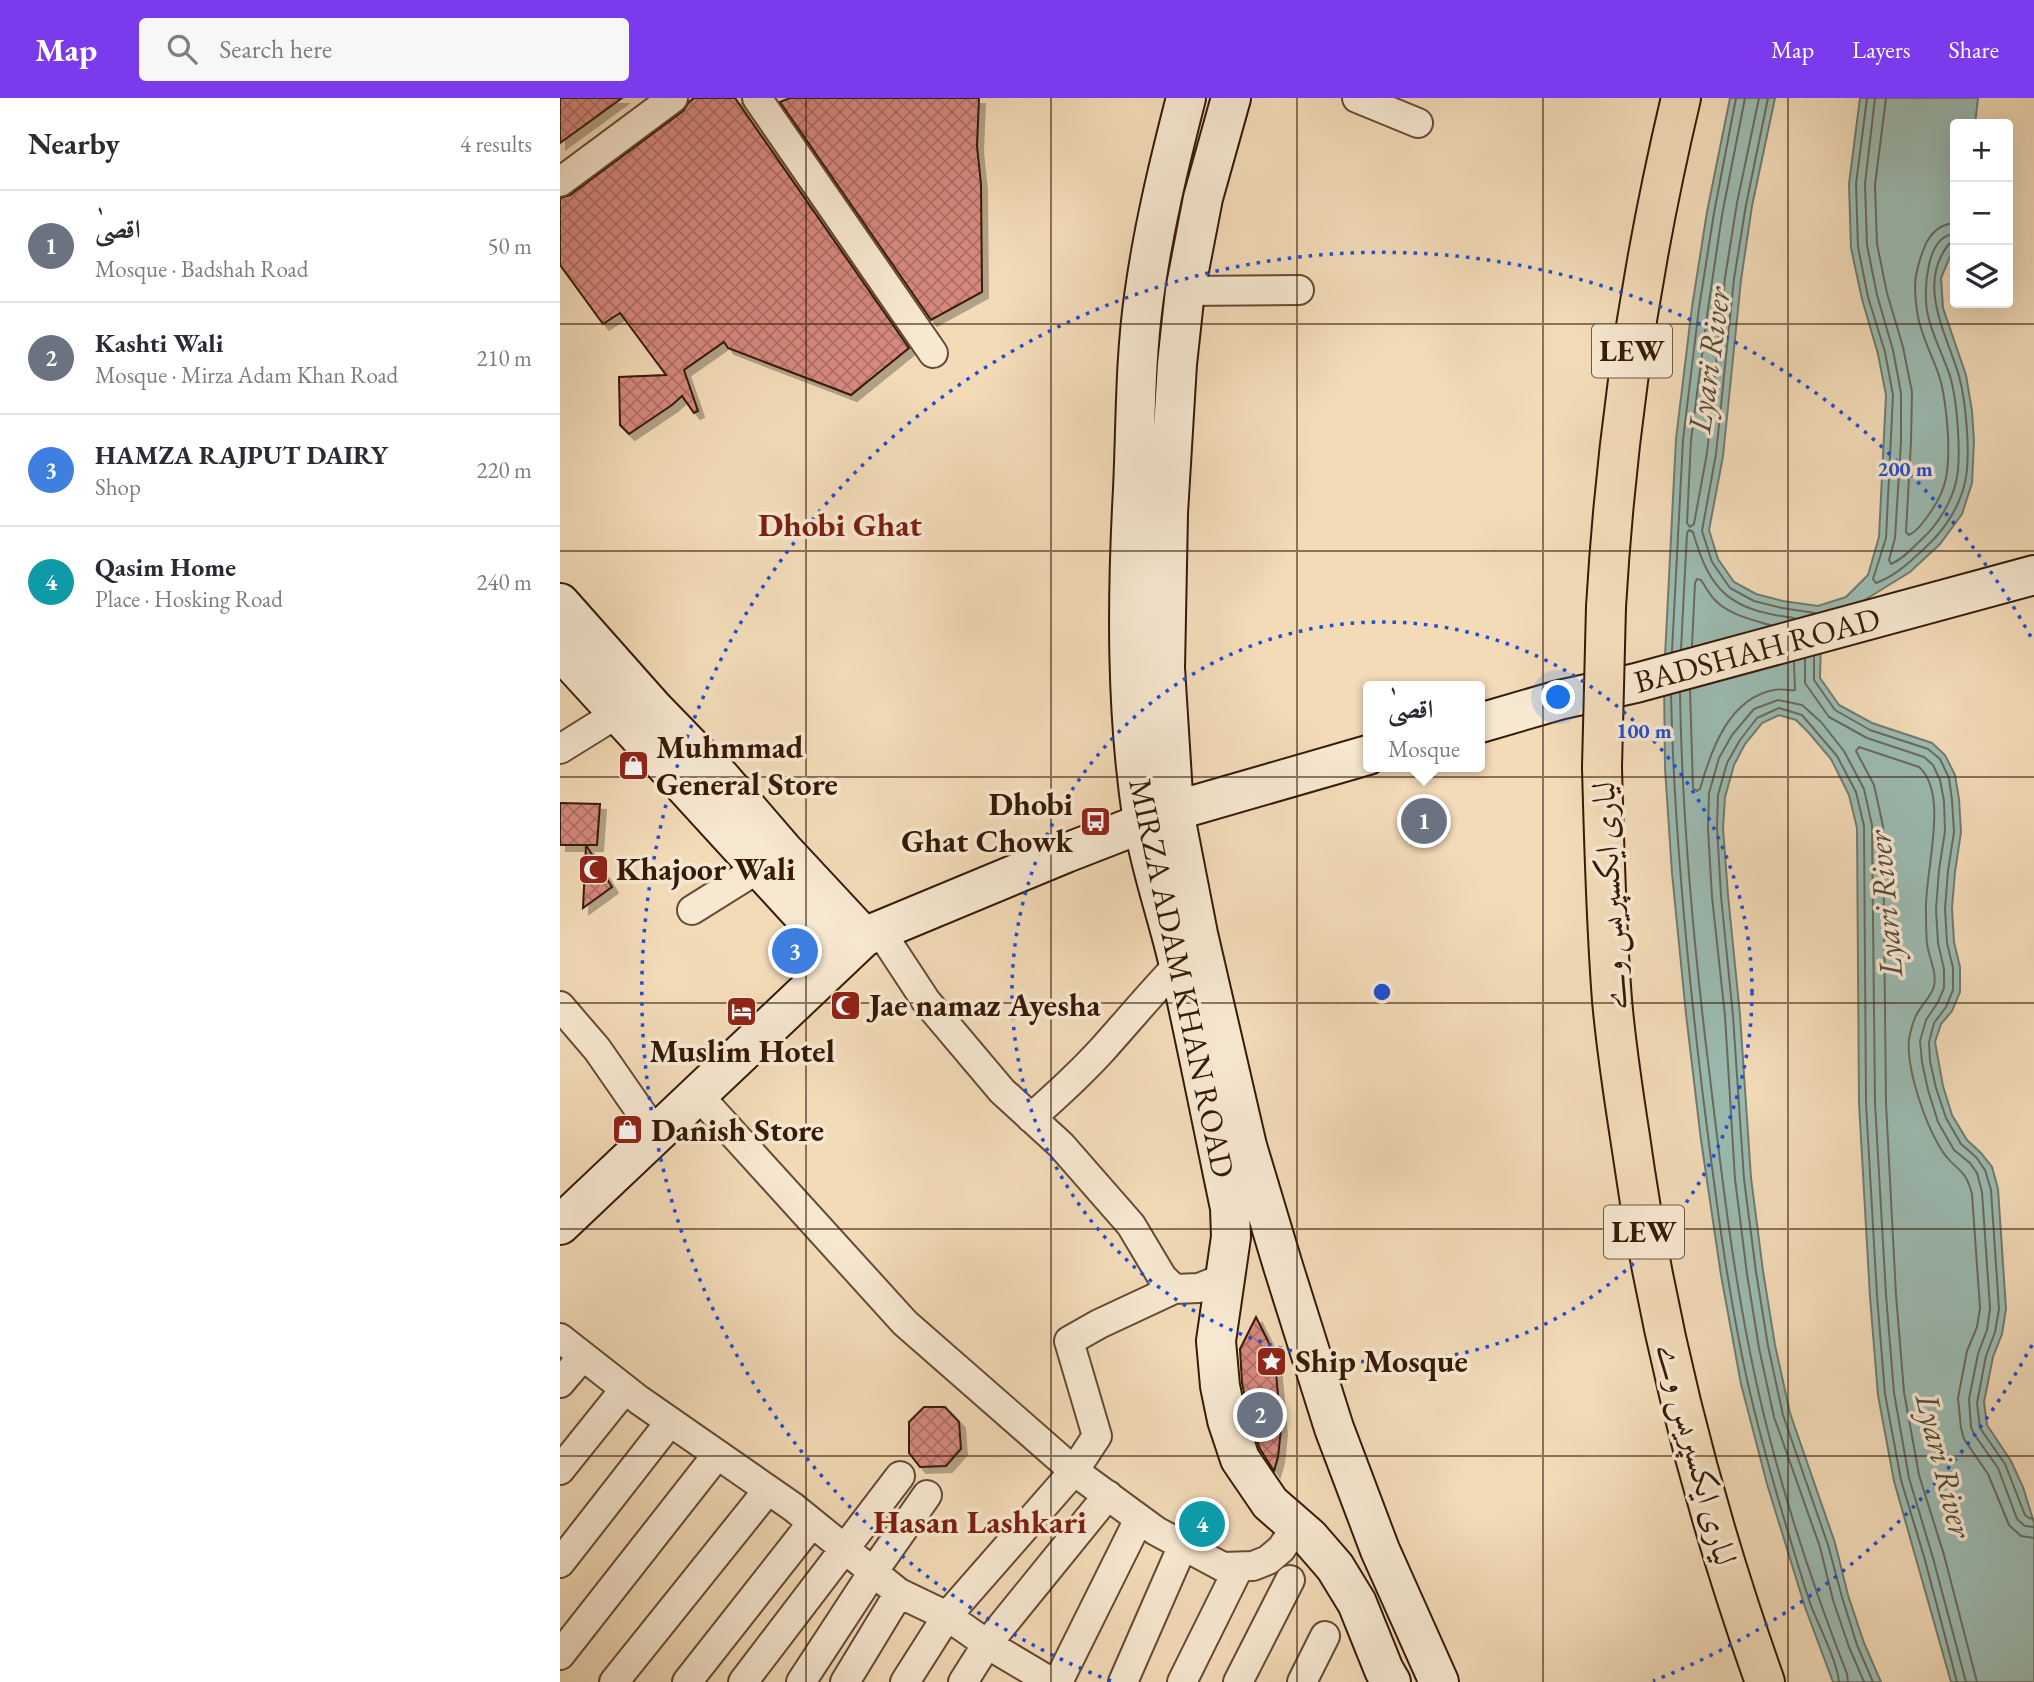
<!DOCTYPE html>
<meta charset="utf-8">
<style>
body{margin:0;font-family:"EB Garamond",Amiri,serif;background:#f7f7f7;color:#2b2b33}
.controls{position:absolute;right:21px;top:21px;display:grid;overflow:hidden;border-radius:7px;box-shadow:0 7px 28px #0002}
.controls button{width:63px;height:63px;display:grid;place-items:center;padding:0;border:0;border-bottom:2px solid #e1e1e2;background:#fff;color:#2b2b33;font:35px sans-serif}
.you{position:absolute;left:999px;top:600px;width:24px;height:24px;margin:-18px;border:5px solid #fff;border-radius:50%;background:#1a73e8;box-shadow:0 0 0 10px #1a73e833}
.badge{display:grid;place-items:center;width:46px;height:46px;border-radius:50%;background:#7c3aed;color:#fff;font-size:23px;font-weight:700}
.pin{position:absolute;translate:-50% -50%;border:4px solid #fff;box-shadow:0 2px 7px #0006}
.popup{position:absolute;left:803px;top:583px;width:122px;height:91px;box-sizing:border-box;display:grid;place-content:center;border-radius:7px;background:#fff;filter:drop-shadow(0 2px 5px #0005);font-size:23px;white-space:nowrap;color:#7c7c81}
.popup b{font-size:26px;color:#2b2b33}
.popup::after{content:'';position:absolute;left:50%;top:100%;margin-left:-14px;border:14px solid transparent;border-top-color:#fff}
.list{margin:0;padding:0;list-style:none}
h2{display:flex;justify-content:space-between;align-items:center;height:91px;margin:0;padding:0 28px;font-size:30px}
h2 small{font-size:23px;font-weight:400;color:#7c7c81}
.list li{display:grid;grid-template-columns:46px 1fr auto;gap:21px;align-items:center;box-sizing:border-box;height:112px;padding:0 28px;border-top:2px solid #e1e1e2}
.list b{display:block;font-size:26px;white-space:nowrap}
.list p{margin:0;font-size:23px;white-space:nowrap;color:#7c7c81}
.list em{font-size:23px;font-style:normal;color:#7c7c81}
.icon{flex:none;width:38px;height:38px;fill:none;stroke:currentColor;stroke-width:2;stroke-linecap:round;stroke-linejoin:round}
.map{position:relative;flex:none;width:1474px;height:1584px;overflow:hidden}
header{display:flex;align-items:center;gap:42px;box-sizing:border-box;height:98px;padding:0 35px;background:#7c3aed;color:#fff}
header strong{font-size:33px}
nav{display:flex;gap:38px;margin-inline-start:auto;font-size:24px}
.search{width:490px;height:63px;background:#f7f7f7;display:flex;align-items:center;gap:18px;box-sizing:border-box;padding:0 24px;border-radius:7px;color:#7c7c81;font-size:26px}
main{display:flex}
aside{flex:1;background:#fff}
.map>svg:first-child{display:block}
.water{fill:#9bbbb2;stroke:#727b6e;stroke-width:2}
.lines{fill:none;stroke-linecap:round;stroke-linejoin:round}
.shore{stroke:#686a5d;stroke-width:2}
.building{fill:url(#building-cross-hatch);stroke:#351a08;stroke-width:2;filter:url(#shadow)}
.minor-casing{stroke:#644a34;stroke-width:32}
.secondary-casing{stroke:#351a08;stroke-width:42}
.motorway-casing{stroke:#351a08;stroke-width:42}
.minor{stroke:#f7e8d1;stroke-width:28}
.secondary{stroke:#f7e8d1;stroke-width:38}
.motorway{stroke:#f3dbb8;stroke-width:38}
.motorway-bridge-casing{stroke:#351a08;stroke-width:42;stroke-linecap:butt}
.motorway-bridge{stroke:#f3dbb8;stroke-width:38}
.grid{fill:none;stroke:#351a08;stroke-width:2;stroke-opacity:0.55}
.ring{fill:none;stroke:#1d4ed8;stroke-width:3.5;stroke-dasharray:3.5 7}
.labels{text-anchor:middle;stroke-width:7;stroke-linejoin:round;paint-order:stroke}
.shield{fill:#f7e8d1;stroke:#6f5844;stroke-width:2}
.shield-label{font-size:30px;font-weight:bold;fill:#351a08}
.street-label{font-size:32px;fill:#351a08;stroke:#f7e8d1}
.poi-label{font-size:32px;font-weight:bold;fill:#351a08;stroke:#f7e8d1;text-anchor:start}
.water-label{font-size:33px;font-style:italic;fill:#544a3b;stroke:#f7e8d1}
.neighbourhood-label{font-size:33px;font-weight:bold;fill:#7a1f14;stroke:#f7e8d1}
.centre{fill:#1d4ed8;stroke:#f7e8d1;stroke-width:3.5}
.ring-label{font-size:21px;text-anchor:middle;font-weight:bold;fill:#1d4ed8;stroke:#f7e8d1;stroke-width:7;stroke-linejoin:round;paint-order:stroke}
</style>
<header>
<strong>Map</strong>
<div class="search"><svg class="icon" aria-label="search" viewBox="0 0 24 24"><circle cx="10" cy="10" r="6"/><path d="M15 15l6 6"/></svg>Search here</div>
<nav><a>Map</a><a>Layers</a><a>Share</a></nav>
</header>
<main>
<aside>
<h2>Nearby<small>4 results</small></h2>
<ul class="list">
<li><span class="badge" style="background:#6b7280">1</span><div><b>اقصیٰ</b><p>Mosque · Badshah Road</p></div><em>50 m</em></li>
<li><span class="badge" style="background:#6b7280">2</span><div><b>Kashti Wali</b><p>Mosque · Mirza Adam Khan Road</p></div><em>210 m</em></li>
<li><span class="badge" style="background:#3f7fe0">3</span><div><b>HAMZA RAJPUT DAIRY</b><p>Shop</p></div><em>220 m</em></li>
<li><span class="badge" style="background:#0f9aa8">4</span><div><b>Qasim Home</b><p>Place · Hosking Road</p></div><em>240 m</em></li>
</ul>
</aside>
<div class="map">
<svg width="1474" height="1584" viewBox="0 0 1474 1584">
<defs>
<pattern id="building-cross-hatch" width="8" height="8" patternUnits="userSpaceOnUse" patternTransform="scale(1.75)"><rect width="8" height="8" fill="#d7897f"/><path d="M0 0l8 8M0 8l8-8" fill="none" stroke="#af6f66"/></pattern>
<filter id="shadow"><feDropShadow dx="6" dy="6" stdDeviation="0" flood-color="#0004"/></filter>
</defs>
<rect width="100%" height="100%" fill="#f3dbb8"/>
<filter id="stains"><feTurbulence type="fractalNoise" baseFrequency=".00286" numOctaves="4"/><feColorMatrix values="0 0 0 0 .2 0 0 0 0 .09 0 0 0 0 .02 0 0 0 .5 -.17"/></filter>
<radialGradient id="worn" r=".72"><stop offset=".6" stop-color="#630" stop-opacity="0"/><stop offset="1" stop-color="#630" stop-opacity=".3"/></radialGradient>
<path class="water" d="M1170,0H1215L1192,108L1181,182L1163,358L1149,432L1158,461L1174,484L1196,496L1223,503L1258,508L1286,499L1308,477L1319,439L1326,297L1318,256L1302,201L1291,150L1289,86L1300,0H1418L1415,26H1395V147L1381,180L1383,210L1406,277L1412,313L1414,343L1412,385L1402,416L1380,446L1350,474L1282,516L1261,543L1260,580L1279,607L1312,625L1372,645L1385,657L1395,677L1399,701L1401,734L1395,774L1392,810L1394,844L1400,869V894L1392,913L1381,926L1375,944L1383,988L1392,1017L1407,1042L1421,1055L1432,1069L1438,1091L1446,1211L1442,1236L1433,1259L1424,1304L1427,1327L1451,1363L1463,1389L1474,1425V1584H1391L1334,1383L1318,1297L1310,1199L1299,1005L1297,730L1289,697L1271,661L1249,635L1236,622L1219,617L1202,625L1185,646L1174,667L1165,699L1163,730L1168,797L1180,917L1191,1080L1203,1173L1215,1247L1230,1315L1275,1445L1288,1497L1304,1545L1321,1584H1273L1245,1509L1207,1386L1181,1286L1161,1177L1141,1042L1126,916L1112,775L1105,670L1104,578L1116,341L1132,209L1147,114Z"/>
<g class="lines">
<path class="shore" d="M1185,0L1162,117L1148,211L1131,342L1127,425L1130,429L1134,426L1147,355L1165,180L1177,105L1199,0
M1208,0L1186,107L1174,181L1156,356L1142,433L1152,464L1170,490L1194,503L1222,510L1255,515
M1307,0L1296,86L1298,149L1308,199L1325,254L1333,297L1326,440L1313,481L1316,485C1336,478 1352,462 1367,448C1385,431 1400,408 1405,384C1411,358 1406,304 1399,278C1387,237 1356,186 1389,146L1395,144
M1315,0L1305,86L1307,147L1317,197L1333,252L1341,295V343L1335,440L1329,462L1331,466C1344,461 1354,448 1364,439C1379,425 1391,404 1396,384C1402,360 1397,302 1390,278C1383,257 1371,235 1367,213C1364,191 1366,137 1395,136
M1326,0L1315,87L1317,146L1327,195L1343,249L1352,294L1351,344L1346,434L1349,437C1357,433 1362,426 1367,419C1376,407 1383,395 1386,380C1391,354 1387,310 1381,284C1374,260 1360,237 1357,213C1353,187 1355,174 1364,150C1370,135 1379,126 1395,125
M1132,548L1135,485L1137,481L1141,482C1145,488 1149,496 1154,501C1167,516 1192,522 1210,527
M1121,551L1127,435L1129,432L1133,434C1150,495 1171,512 1234,520
M1112,553L1123,342L1139,210L1154,115L1176,0
M1254,559V582L1275,612L1310,632L1368,651L1380,661L1389,680L1392,702L1394,734L1388,773L1385,811L1387,845L1393,870V892L1386,909L1374,925L1369,944L1370,963L1376,990L1386,1020L1401,1046L1416,1059L1425,1072L1431,1092L1439,1211L1435,1234L1426,1258L1417,1305L1420,1330L1445,1366L1465,1417L1469,1420L1474,1421
M1245,561V585L1269,619L1307,640L1364,659L1373,667L1380,682L1384,703L1385,733L1379,772L1376,811L1378,845L1384,871V890L1378,904L1366,922L1360,943L1362,964L1368,992L1378,1024L1394,1052L1410,1065L1417,1075L1422,1094L1430,1210L1427,1232L1418,1256L1409,1301L1411,1329L1414,1336L1438,1370L1457,1421L1465,1428L1474,1429
M1130,592L1133,690L1137,693L1140,691C1151,652 1169,600 1214,592C1221,590 1228,593 1235,592L1234,564
M1120,595C1122,724 1134,852 1150,980C1162,1081 1174,1183 1196,1283C1218,1383 1250,1481 1287,1576L1288,1584
M1111,597C1114,732 1127,865 1143,998C1155,1094 1167,1191 1188,1286C1205,1360 1227,1433 1250,1505C1258,1527 1277,1562 1279,1584
M1304,1584L1289,1549L1273,1502L1260,1449L1214,1319L1199,1250L1187,1176L1175,1081L1165,918L1152,799L1148,731L1149,695L1159,660L1172,637L1194,611L1218,602L1242,607L1261,624L1284,653L1304,691L1312,727L1315,1005L1326,1197L1334,1295L1349,1380L1373,1460L1406,1584
M1313,1584L1297,1547L1282,1499L1268,1447L1223,1317L1208,1248L1196,1174L1184,1081L1173,918L1161,798L1157,729L1158,697L1167,665L1180,642L1197,620L1219,610L1242,617L1277,658L1296,694L1304,728L1306,1005L1317,1198L1325,1296L1341,1382L1365,1462L1397,1584
M1417,1584L1384,1457L1359,1377L1344,1294L1336,1197L1326,1005L1323,728L1314,687L1296,653L1299,649L1359,669C1390,696 1364,776 1366,814C1366,824 1366,835 1367,846C1369,860 1377,874 1374,888C1372,897 1365,903 1360,911C1354,918 1351,931 1349,941C1346,972 1367,1032 1385,1057C1399,1075 1405,1070 1412,1096L1420,1210L1417,1229L1407,1253L1398,1300L1401,1330L1404,1341L1428,1376L1449,1427L1461,1438L1474,1440"/>
</g>
<path class="building" d="M0,0H62L0,45Z
M134,0H175L349,250L291,297L168,250L164,244L124,272L138,313L134,315L122,298L112,307L69,336L60,327L59,279L106,277L60,215L43,226L0,167V100L10,97L123,13L129,4Z
M230,0H419L417,48L421,86L422,194L371,222L220,4Z
M0,705L40,706L37,747H26L52,789L23,810L26,747H0Z
M696,1219L708,1243L715,1263L721,1331L718,1359L714,1373L700,1351L688,1316L682,1285L680,1251Z
M364,1309H385L399,1324L401,1351L386,1368L360,1369L349,1355V1324Z"/>
<g class="lines">
<defs>
<path id="minor" d="M197,0L373,255
M797,0L858,25
M0,84L113,0
M625,193L739,192
M0,651L58,615
M132,812L199,770
M320,833L366,903L442,993L501,1047L571,1127L602,1179L614,1191
M0,908L37,951L96,1036
M138,997L345,1225L514,1373L596,1433L663,1469L693,1468L708,1462L721,1451L737,1428
M471,1020C496,998 520,976 542,952C568,923 592,894 619,866
M0,1240L79,1302L233,1409L339,1495L387,1518L427,1546L491,1584
M0,1285L23,1258
M0,1372L65,1291
M0,1465L110,1324
M0,1557L157,1357
M54,1584L208,1392
M127,1584L252,1425
M183,1584L340,1378
M241,1584L313,1474L367,1397
M285,1584L339,1495
M345,1584L387,1518L514,1373L537,1338L509,1243L539,1226L614,1191L639,1190L664,1180
M403,1584L427,1546L548,1397
M498,1584L579,1421
M563,1584L623,1447
M622,1584L679,1469
M678,1584L730,1482
M742,1584L765,1538"/>
<path id="secondary" d="M626,0C609,66 593,132 584,199C575,262 576,327 573,391C567,501 566,614 583,724C591,772 608,819 619,867C637,947 653,1029 670,1110L671,1139L656,1243L660,1288L667,1322L680,1361L710,1405L749,1439L775,1469L797,1505L824,1572L831,1584
M671,0L643,100L625,193L617,266L608,415L605,570L614,713L638,836L687,1048L723,1168L774,1330L820,1452L879,1584
M0,505L94,611L160,679L223,752L304,839
M0,552L282,860
M920,625L999,602L1076,585L1474,477
M0,1127L304,839L506,755L614,713L808,657"/>
<path id="motorway" d="M1046,509C1056,337 1081,168 1121,0
M1042,669C1044,747 1046,825 1052,902C1056,948 1063,994 1070,1039C1096,1225 1142,1407 1205,1584"/>
</defs>
<use href="#minor" class="minor-casing"/>
<use href="#secondary" class="secondary-casing"/>
<use href="#motorway" class="motorway-casing"/>
<use href="#minor" class="minor"/>
<use href="#secondary" class="secondary"/>
<use href="#motorway" class="motorway"/>
<defs>
<path id="motorway-bridge" d="M1042,669L1046,509"/>
</defs>
<use href="#motorway-bridge" class="motorway-bridge-casing"/>
<use href="#motorway-bridge" class="motorway-bridge"/>
</g>
<path class="grid" d="M246,0V1584M491,0V1584M737,0V1584M983,0V1584M1228,0V1584M0,226H1474M0,453H1474M0,679H1474M0,905H1474M0,1131H1474M0,1358H1474"/>
<g class="ring">
<circle cx="822" cy="894" r="370"/>
<path d="M1472 1247A740 740 0 0 1 1093 1583M551 1583A740 740 0 1 1 1472 541"/>
</g>
<defs>
<symbol id="shop-square" viewBox="-11 -11 22 22"><rect x="-9" y="-9" width="18" height="18" rx="4" fill="#8f2418" stroke="#f7e8d1"/><path d="M-5-2.5h2.3a2.7 3.5 0 0 1 5.4 0H5L5.5 6h-11ZM-1.5-2.5h3a1.5 2.3 0 0 0-3 0Z" fill="#fff"/></symbol>
<symbol id="bus-square" viewBox="-11 -11 22 22"><rect x="-9" y="-9" width="18" height="18" rx="4" fill="#8f2418" stroke="#f7e8d1"/><path d="M-5-6H5V4H4V6H2V4H-2V6H-4V4H-5ZM-3.5-4V0h7V-4ZM-3.5 1.2v1.5H-2V1.2ZM2 1.2v1.5H3.5V1.2Z" fill="#fff"/></symbol>
<symbol id="mosque-square" viewBox="-11 -11 22 22"><rect x="-9" y="-9" width="18" height="18" rx="4" fill="#8f2418" stroke="#f7e8d1"/><path d="M3.5-4.9A6 6 0 1 0 3.5 4.9A5 5 0 1 1 3.5-4.9Z" fill="#fff"/></symbol>
<symbol id="hotel-square" viewBox="-11 -11 22 22"><rect x="-9" y="-9" width="18" height="18" rx="4" fill="#8f2418" stroke="#f7e8d1"/><path d="M-6-4.5h1.5V1H6V5H4.5V3h-9V5H-6ZM-4 0a1.8 1.8 0 1 1 3.6 0ZM.5 0V-2.5h3Q6-2.5 6 0Z" fill="#fff"/></symbol>
<symbol id="sight-square" viewBox="-11 -11 22 22"><rect x="-9" y="-9" width="18" height="18" rx="4" fill="#8f2418" stroke="#f7e8d1"/><path d="M0-6L1.8-2.2L6-1.7L2.9 1.2L3.7 5.4L0 3.3L-3.7 5.4L-2.9 1.2L-6-1.7L-1.8-2.2Z" fill="#fff"/></symbol>
</defs>
<g fill-rule="evenodd">
<use href="#shop-square" x="56" y="650" width="35" height="35"/>
<use href="#bus-square" x="518" y="706" width="35" height="35"/>
<use href="#mosque-square" x="16" y="754" width="35" height="35"/>
<use href="#mosque-square" x="268" y="890" width="35" height="35"/>
<use href="#hotel-square" x="164" y="896" width="35" height="35"/>
<use href="#shop-square" x="50" y="1014" width="35" height="35"/>
<use href="#sight-square" x="694" y="1246" width="35" height="35"/>
</g>
<g class="labels">
<g class="shield">
<rect x="1032" y="226.5" width="80" height="53" rx="5"/>
<rect x="1044" y="1107.5" width="80" height="53" rx="5"/>
</g>
<g class="shield-label">
<text x="1072" y="263">LEW</text>
<text x="1084" y="1144">LEW</text>
</g>
<g class="street-label">
<text transform="translate(1197 552) rotate(-15)" y="11">BADSHAH ROAD</text>
<text transform="translate(1049 798) rotate(-93)" y="11">لیاری ایکسپریس وے</text>
<text transform="translate(622 880) rotate(78)" y="11">MIRZA ADAM KHAN ROAD</text>
<text transform="translate(1137 1356) rotate(75)" y="11">لیاری ایکسپریس وے</text>
</g>
<g class="poi-label">
<text x="96" y="660">Muhmmad<tspan x="96" dy="37">General Store</tspan></text>
<text x="513" y="717" text-anchor="end">Dhobi<tspan x="513" dy="37">Ghat Chowk</tspan></text>
<text x="56" y="782">Khajoor Wali</text>
<text x="309" y="918">Jae namaz Ayesha</text>
<text x="182" y="964" text-anchor="middle">Muslim Hotel</text>
<text x="91" y="1043">Danish Store</text>
<text x="735" y="1274">Ship Mosque</text>
</g>
<g class="water-label">
<text transform="translate(1148 262) rotate(-82)" y="12">Lyari River</text>
<text transform="translate(1324 806) rotate(-95)" y="12">Lyari River</text>
<text transform="translate(1385 1367) rotate(76)" y="12">Lyari River</text>
</g>
<g class="neighbourhood-label">
<text x="280" y="438">Dhobi Ghat</text>
<text x="420" y="1435">Hasan Lashkari</text>
</g>
</g>
<circle cx="822" cy="894" r="10" class="centre"/>
<g class="ring-label">
<text x="1345" y="378">200 m</text>
<text x="1084" y="640">100 m</text>
</g>
<rect width="100%" height="100%" filter="url(#stains)"/>
<rect width="100%" height="100%" fill="url(#worn)"/>
</svg>
<div class="controls">
<button>+</button>
<button>−</button>
<button><svg class="icon" aria-label="layers" viewBox="0 0 24 24"><path d="M12 4l9 5-9 5-9-5zM3 14l9 5 9-5"/></svg></button>
</div>
<div class="you"></div>
<div class="pin badge" style="left:864px;top:723px;background:#6b7280">1</div>
<div class="popup"><b>اقصیٰ</b>Mosque</div>
<div class="pin badge" style="left:700px;top:1317px;background:#6b7280">2</div>
<div class="pin badge" style="left:235px;top:853px;background:#3f7fe0">3</div>
<div class="pin badge" style="left:642px;top:1426px;background:#0f9aa8">4</div>
</div>
</main>
